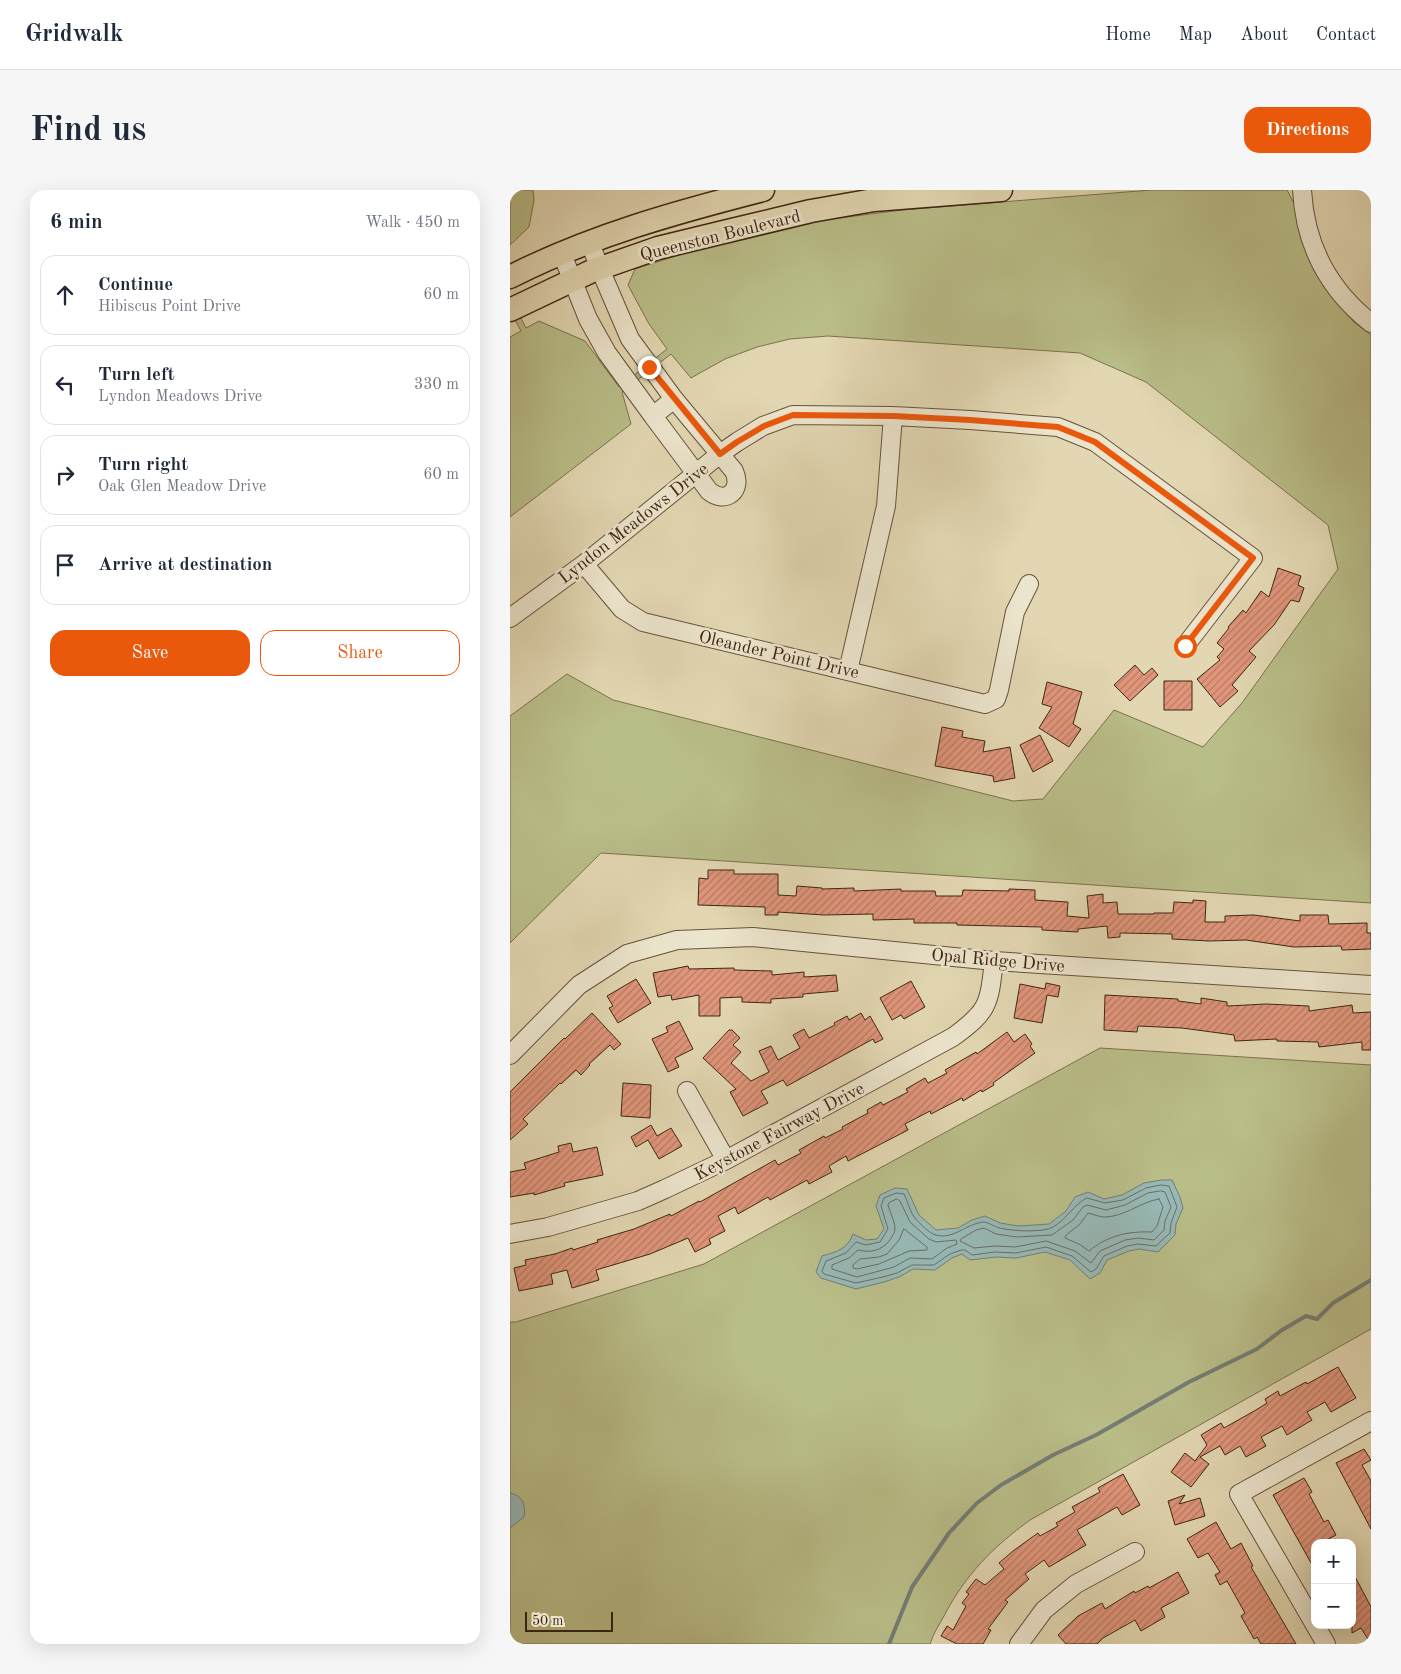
<!DOCTYPE html>
<meta charset="utf-8">
<style>
body{margin:0;font-family:"Old Standard TT",serif;background:#f6f6f7;color:#1f2937}
.controls{position:absolute;right:15px;bottom:15px;display:grid;overflow:hidden;border-radius:10px;box-shadow:0 5px 20px #0002}
.controls button{width:45px;height:45px;display:grid;place-items:center;padding:0;border:0;border-bottom:1px solid #e0e1e3;background:#fff;color:#1f2937;font:25px sans-serif}
.scale{position:absolute;left:15px;bottom:12px;width:88px;box-sizing:border-box;padding-left:5px;border:2px solid #3f2513;border-top:0;font-size:14px;line-height:18px;white-space:nowrap;color:#3f2513;-webkit-text-stroke:4px #ece5cd;paint-order:stroke}
.stop{position:absolute;width:15px;height:15px;margin:-11px;border:4px solid #ea580c;border-radius:50%;background:#fff}
.stop.end{background:#ea580c;border-color:#fff;box-shadow:0 1px 5px #0008}
.list{margin:0;padding:0;list-style:none}
h2{display:flex;justify-content:space-between;align-items:center;height:65px;margin:0;padding:0 20px;font-size:21px}
h2 small{font-size:16px;font-weight:400;color:#747a83}
.list li{display:grid;grid-template-columns:32px 1fr auto;gap:15px;align-items:center;box-sizing:border-box;height:80px;margin:0 10px 10px;padding:0 10px;border:1px solid #e0e1e3;border-radius:15px}
.list b{display:block;font-size:19px;white-space:nowrap}
.list p{margin:0;font-size:16px;white-space:nowrap;color:#747a83}
.list em{font-size:16px;font-style:normal;color:#747a83}
.actions{display:flex;gap:10px;padding:15px 20px}
.actions a{flex:1;padding:11px 0;border:1px solid #ea580c;border-radius:15px;text-align:center;font-size:18px;color:#ea580c}
.actions .main{background:#ea580c;color:#fff}
.icon{flex:none;width:28px;height:28px;fill:none;stroke:currentColor;stroke-width:2;stroke-linecap:round;stroke-linejoin:round}
.map{position:relative;flex:none;width:861px;height:1454px;overflow:hidden;border-radius:15px}
header{display:flex;align-items:center;gap:30px;box-sizing:border-box;height:70px;padding:0 25px;background:#fff;border-bottom:1px solid #e0e1e3}
header strong{font-size:24px}
nav{display:flex;gap:28px;margin-inline-start:auto;font-size:18px}
.intro{display:flex;align-items:center;justify-content:space-between;box-sizing:border-box;height:120px;padding:0 30px}
h1{margin:0;font-size:35px}
.button{padding:12px 22px;border-radius:15px;background:#ea580c;color:#fff;font-size:18px;font-weight:700}
main{display:flex;gap:30px;padding:0 30px}
aside{flex:1;background:#fff;border-radius:15px;box-shadow:0 5px 20px #0002}
.map>svg:first-child{display:block}
.green{fill:#b9bd88;stroke:#7c714e}
.water{fill:#97b8b5;stroke:#747d74}
.lines{fill:none;stroke-linecap:round;stroke-linejoin:round}
.shore{stroke:#6b6e64;stroke-width:1}
.stream{stroke:#747d74;stroke-width:4}
.building{fill:url(#building-hatch);stroke:#3f2513}
.minor-casing{stroke:#68523b;stroke-width:20}
.major-casing{stroke:#3f2513;stroke-width:25}
.minor{stroke:#ece5cd;stroke-width:18}
.major{stroke:#e2d7b2;stroke-width:22}
.route{stroke:#ea580c;stroke-width:6}
.labels{text-anchor:middle;stroke-width:5;stroke-linejoin:round;paint-order:stroke}
.street-label{font-size:18px;fill:#3f2513;stroke:#ece5cd}
</style>
<header>
<strong>Gridwalk</strong>
<nav><a>Home</a><a>Map</a><a>About</a><a>Contact</a></nav>
</header>
<div class="intro"><h1>Find us</h1><a class="button">Directions</a></div>
<main>
<aside>
<h2>6 min<small>Walk · 450 m</small></h2>
<ul class="list">
<li><svg class="icon" aria-label="ahead" viewBox="0 0 24 24"><path d="M12 20V5M6 11l6-6 6 6"/></svg><div><b>Continue</b><p>Hibiscus Point Drive</p></div><em>60 m</em></li>
<li><svg class="icon" aria-label="left" viewBox="0 0 24 24"><path d="M17 20v-9H6M10 6l-5 5 5 5"/></svg><div><b>Turn left</b><p>Lyndon Meadows Drive</p></div><em>330 m</em></li>
<li><svg class="icon" aria-label="right" viewBox="0 0 24 24"><path d="M7 20v-9h11M14 6l5 5-5 5"/></svg><div><b>Turn right</b><p>Oak Glen Meadow Drive</p></div><em>60 m</em></li>
<li><svg class="icon" aria-label="arrive" viewBox="0 0 24 24"><path d="M6 21V4h12l-3 4 3 4H6"/></svg><div><b>Arrive at destination</b></div></li>
</ul>
<div class="actions"><a class="main">Save</a><a>Share</a></div>
</aside>
<div class="map">
<svg width="861" height="1454" viewBox="0 0 861 1454">
<defs>
<pattern id="building-hatch" width="6" height="6" patternUnits="userSpaceOnUse" patternTransform="scale(1.25)"><rect width="6" height="6" fill="#e1967b"/><path d="M-1 1l2-2M0 6l6-6M5 7l2-2" fill="none" stroke="#b87a64"/></pattern>
</defs>
<rect width="100%" height="100%" fill="#e2d7b2"/>
<filter id="stains"><feTurbulence type="fractalNoise" baseFrequency=".004" numOctaves="4"/><feColorMatrix values="0 0 0 0 .2 0 0 0 0 .09 0 0 0 0 .02 0 0 0 .5 -.17"/></filter>
<radialGradient id="worn" r=".72"><stop offset=".6" stop-color="#630" stop-opacity="0"/><stop offset="1" stop-color="#630" stop-opacity=".3"/></radialGradient>
<path class="green" d="M0,0H23L24,10L19,37L0,55Z
M641,0H777L787,19L800,72L821,106L844,132L861,145V713L91,663L0,753V526L57,484L103,510L503,611L533,609L604,520L693,557L732,513L828,379L818,335L636,192L570,163L318,146L280,149L247,157L215,169L181,188L161,164L112,202L121,234L0,327V147L11,141L0,120V107L16,138L29,131L75,151L109,197L157,159L139,134L118,95L125,79L206,53L298,32L392,20Z
M590,858L861,875V1139L520,1330C482,1358 456,1384 434,1426C429,1435 423,1444 420,1454H0V1132H6L194,1074Z"/>
<path class="water" d="M651,990H662L670,1007L673,1018L666,1034L665,1045L648,1062L629,1059L619,1061L597,1070L590,1083L580,1089L560,1070L535,1062L506,1068L486,1067L460,1070L452,1064L442,1068L425,1080L403,1079L389,1087L374,1092L346,1099L311,1088L306,1082L312,1066C326,1062 338,1059 343,1044L356,1050L367,1049L374,1039L366,1016L370,1005L385,998L397,999L409,1025L426,1040L448,1038L462,1030L475,1026L490,1033L509,1036L539,1034L556,1021L565,1007L578,1002L594,1009L612,1005L634,993Z
M0,1303C13,1306 16,1315 14,1327L0,1338Z"/>
<g class="lines">
<path class="shore" d="M651,995L659,996L667,1017L661,1033L660,1043L646,1056L628,1054L617,1056L594,1066L586,1079L581,1082L562,1066L536,1057L506,1063L485,1062L462,1065L455,1060H451L440,1064L424,1075H402L387,1083L373,1087L346,1093L314,1084L312,1081L316,1071L336,1063L346,1052L356,1055L370,1052L378,1039L371,1016L374,1008L386,1003L394,1004C398,1012 400,1022 405,1028C409,1033 420,1044 426,1045C443,1050 456,1034 473,1032C479,1032 484,1037 490,1038C501,1041 533,1043 543,1037C557,1029 564,1014 577,1008L595,1013L613,1010L636,998Z
M651,1001L655,1002L661,1017L655,1031L654,1040L644,1050L628,1048L615,1050L590,1061L581,1073L565,1061L536,1051L505,1057L485,1056L464,1058L450,1051L451,1049L466,1040L474,1038L486,1044L507,1047L542,1045L563,1030L573,1017L577,1015L596,1020L615,1015L638,1003Z
M387,1009L390,1011L400,1032L419,1049L426,1052L446,1050L447,1054L437,1058L422,1069L400,1068L384,1077L347,1087L322,1079V1075L339,1068L348,1060C361,1063 371,1061 380,1050C382,1046 385,1043 385,1039C385,1031 380,1023 378,1015L379,1013Z
M649,1009L653,1017L647,1036L642,1042C617,1041 597,1046 579,1061L569,1054L555,1048L556,1045L569,1035L578,1023C583,1024 589,1027 594,1027C615,1027 630,1012 649,1009Z
M394,1039L417,1057V1060L399,1061L369,1074L347,1079L343,1078V1075L350,1069L369,1067L377,1064L389,1050Z"/>
<path class="stream" d="M379,1454L402,1397L439,1343L467,1313L491,1295L543,1265L586,1245L679,1192L747,1159L772,1140L796,1126L807,1129L823,1113L861,1090"/>
</g>
<path class="building" d="M768,378L791,386L788,395L794,398L789,412L781,410L764,435L739,461L746,467L722,495L728,501L710,517L687,489L710,470L707,467L714,459L707,453L719,438L718,437L733,420L736,423L751,401L759,407Z
M625,475L634,485L642,478L648,485L620,511L604,495Z
M654,491H682V520H654Z
M537,492L572,502L563,534L571,539L559,557L529,538L542,517L532,514Z
M432,537L453,541L452,547L475,551L473,562L500,557L505,588L484,592L483,586L425,576Z
M530,545L543,571L523,582L510,555Z
M198,680H224V684H268V705L286,706L287,696L312,698V699L344,698V701L391,699V701H425L426,706H452L453,700L499,701V699L525,700V710L558,712L557,726L579,728L577,706L593,704V713L607,712L608,724H644V723H663L664,712L683,713V710L696,711L695,732H715V726L744,725L790,731V725H818L819,734L857,733V743H861V759L832,760L831,756L784,757L736,750L699,751L662,749V744L610,743V747L598,748L597,736L568,739V742L532,740V737L447,735V733H404V729L363,730V724L314,725L268,722V725H255V717L188,715L189,688L198,689Z
M178,776L179,779L224,778V780L262,781V785L294,782V787L326,785L328,801L293,804V807L261,809V813L232,812V807L210,808V826H189V805L162,810L161,805L148,807L143,783Z
M126,789L141,813L108,833L99,818L103,816L97,806Z
M401,791L415,817L394,829L391,825L382,830L370,808Z
M536,793L550,796L548,807L537,805L532,833L504,828L510,794L535,799Z
M595,805L668,809V811L691,814V808L717,812V816L756,814L799,816V821L842,815L843,823L861,822V860H852V852L809,857L808,852L767,851V849L725,851L724,845L672,838L628,836L627,842L594,840Z
M82,823L111,854L104,860L100,855L79,874L80,875L71,885L66,880L51,894L50,893L13,929L18,934L0,950V902L54,848L55,849Z
M351,823L355,830L360,826L373,849L365,853L363,849L277,896L273,890L251,901L258,913L233,926L220,902L226,899L193,868L219,840H222L230,848L223,855L231,862L221,873L241,891L259,882L249,861L261,856L268,870L290,858L283,845L294,839L299,848L325,835L324,833L337,826L339,830Z
M169,831L183,859L165,868L169,877L158,882L142,849L158,842L156,837Z
M497,842L504,852L515,844L522,854L520,856L525,863L483,893L484,895L472,902L471,900L453,911L452,908L421,924L420,921L395,934L398,940L338,971L336,966L319,976L322,982L299,994L297,990L260,1010L258,1007L228,1024L225,1017L208,1026L215,1041L199,1049L201,1054L185,1062L178,1048L140,1064L86,1080L89,1090L62,1098L57,1080L41,1084L43,1094L9,1101L4,1078L16,1075L15,1070L45,1064L62,1058L63,1060L88,1052L87,1050L124,1039L160,1024L161,1026L189,1011L190,1012L265,970L268,975L291,963L289,960L314,946L315,948L333,939L332,937L358,923L357,920L371,912L373,915L398,902L396,899L415,888L418,893L437,883L435,880L466,862L467,864Z
M113,893L141,895L140,928L111,926Z
M141,935L147,946L161,938L172,956L149,969L138,950L126,957L121,947Z
M61,953L63,962L87,957L93,985L54,993L55,996L24,1005V1003L0,1007V982L16,979L14,973L49,962L48,956Z
M828,1177L846,1208L821,1222L815,1212L797,1222L802,1230L777,1245L772,1236L751,1247L756,1256L736,1267L730,1256L715,1265L710,1256L690,1267L699,1274L681,1297L661,1282L675,1263L685,1271L697,1255L691,1245L711,1233L714,1238L746,1220L757,1213L755,1209L768,1201L770,1206L796,1192L797,1194Z
M854,1259L861,1270L852,1275L861,1291V1339L826,1273Z
M613,1284L630,1315L612,1325L607,1317L567,1340L576,1355L539,1377L534,1370L515,1384L519,1389L495,1410L498,1412L478,1439L481,1440L473,1454H447L431,1446L437,1436L443,1440L456,1416L452,1413L459,1404L456,1402L466,1389L475,1395L494,1379L489,1373L503,1361L528,1343L530,1346L548,1336L546,1333L565,1322L562,1317L590,1302L588,1298Z
M794,1288L802,1302L799,1304L814,1332L818,1330L826,1345L811,1353H805V1380L763,1305Z
M675,1305L669,1314L690,1308L695,1326L665,1335L658,1311Z
M706,1332L721,1359L731,1353L743,1376L741,1377L786,1454H751L747,1447L744,1449L731,1426L735,1423L717,1391L710,1395L705,1385L710,1382L698,1363L688,1368L677,1349Z
M842,1381L861,1417V1454L851,1438L842,1443Z
M668,1382L679,1403L651,1418L655,1427L631,1441L625,1430L593,1448L587,1454H556L548,1445L568,1426L592,1413L595,1419L624,1401L625,1403L638,1396L639,1398Z"/>
<g class="lines">
<defs>
<path id="minor" d="M792,0C795,55 818,99 861,133
M52,64L78,129L97,163L143,226L164,209L120,149L90,79L80,53
M143,226L199,301C216,315 233,300 224,281L164,209
M74,374L112,419L133,432L475,514L486,509L489,500L505,422L519,394
M0,428L74,374L210,264L227,252L253,236L283,225L383,226L460,230L548,237L585,252L743,368L675,456
M338,481L376,316L383,226
M0,865L69,795L117,764L167,750L243,747L484,771L861,795
M177,901L216,970
M0,1044L38,1037L128,1011L155,999L216,970L443,847C479,821 479,814 484,771
M805,1435L729,1304L861,1231
M805,1435L816,1454
M509,1454L534,1420L566,1394L625,1362"/>
<path id="major" d="M0,87C80,46 167,22 253,0
M0,120L82,81L148,58L222,40L301,21L364,10L491,0"/>
</defs>
<use href="#minor" class="minor-casing"/>
<use href="#major" class="major-casing"/>
<use href="#minor" class="minor"/>
<use href="#major" class="major"/>
</g>
<g class="lines">
<path class="route" d="M139,177L210,264L227,252L254,236L283,225L383,226L460,230L548,237L585,252L743,368L675,456"/>
</g>
<g class="labels">
<g class="street-label">
<text transform="translate(210 45) rotate(-14)" y="6">Queenston Boulevard</text>
<text transform="translate(123 333) rotate(-38)" y="6">Lyndon Meadows Drive</text>
<text transform="translate(269 464) rotate(13)" y="6">Oleander Point Drive</text>
<text transform="translate(488 770) rotate(5)" y="6">Opal Ridge Drive</text>
<text transform="translate(269 941) rotate(-28)" y="6">Keystone Fairway Drive</text>
</g>
</g>
<rect width="100%" height="100%" filter="url(#stains)"/>
<rect width="100%" height="100%" fill="url(#worn)"/>
</svg>
<div class="controls">
<button>+</button>
<button>−</button>
</div>
<div class="scale">50 m</div>
<div class="stop" style="left:675px;top:456px"></div>
<div class="stop end" style="left:139px;top:177px"></div>
</div>
</main>
